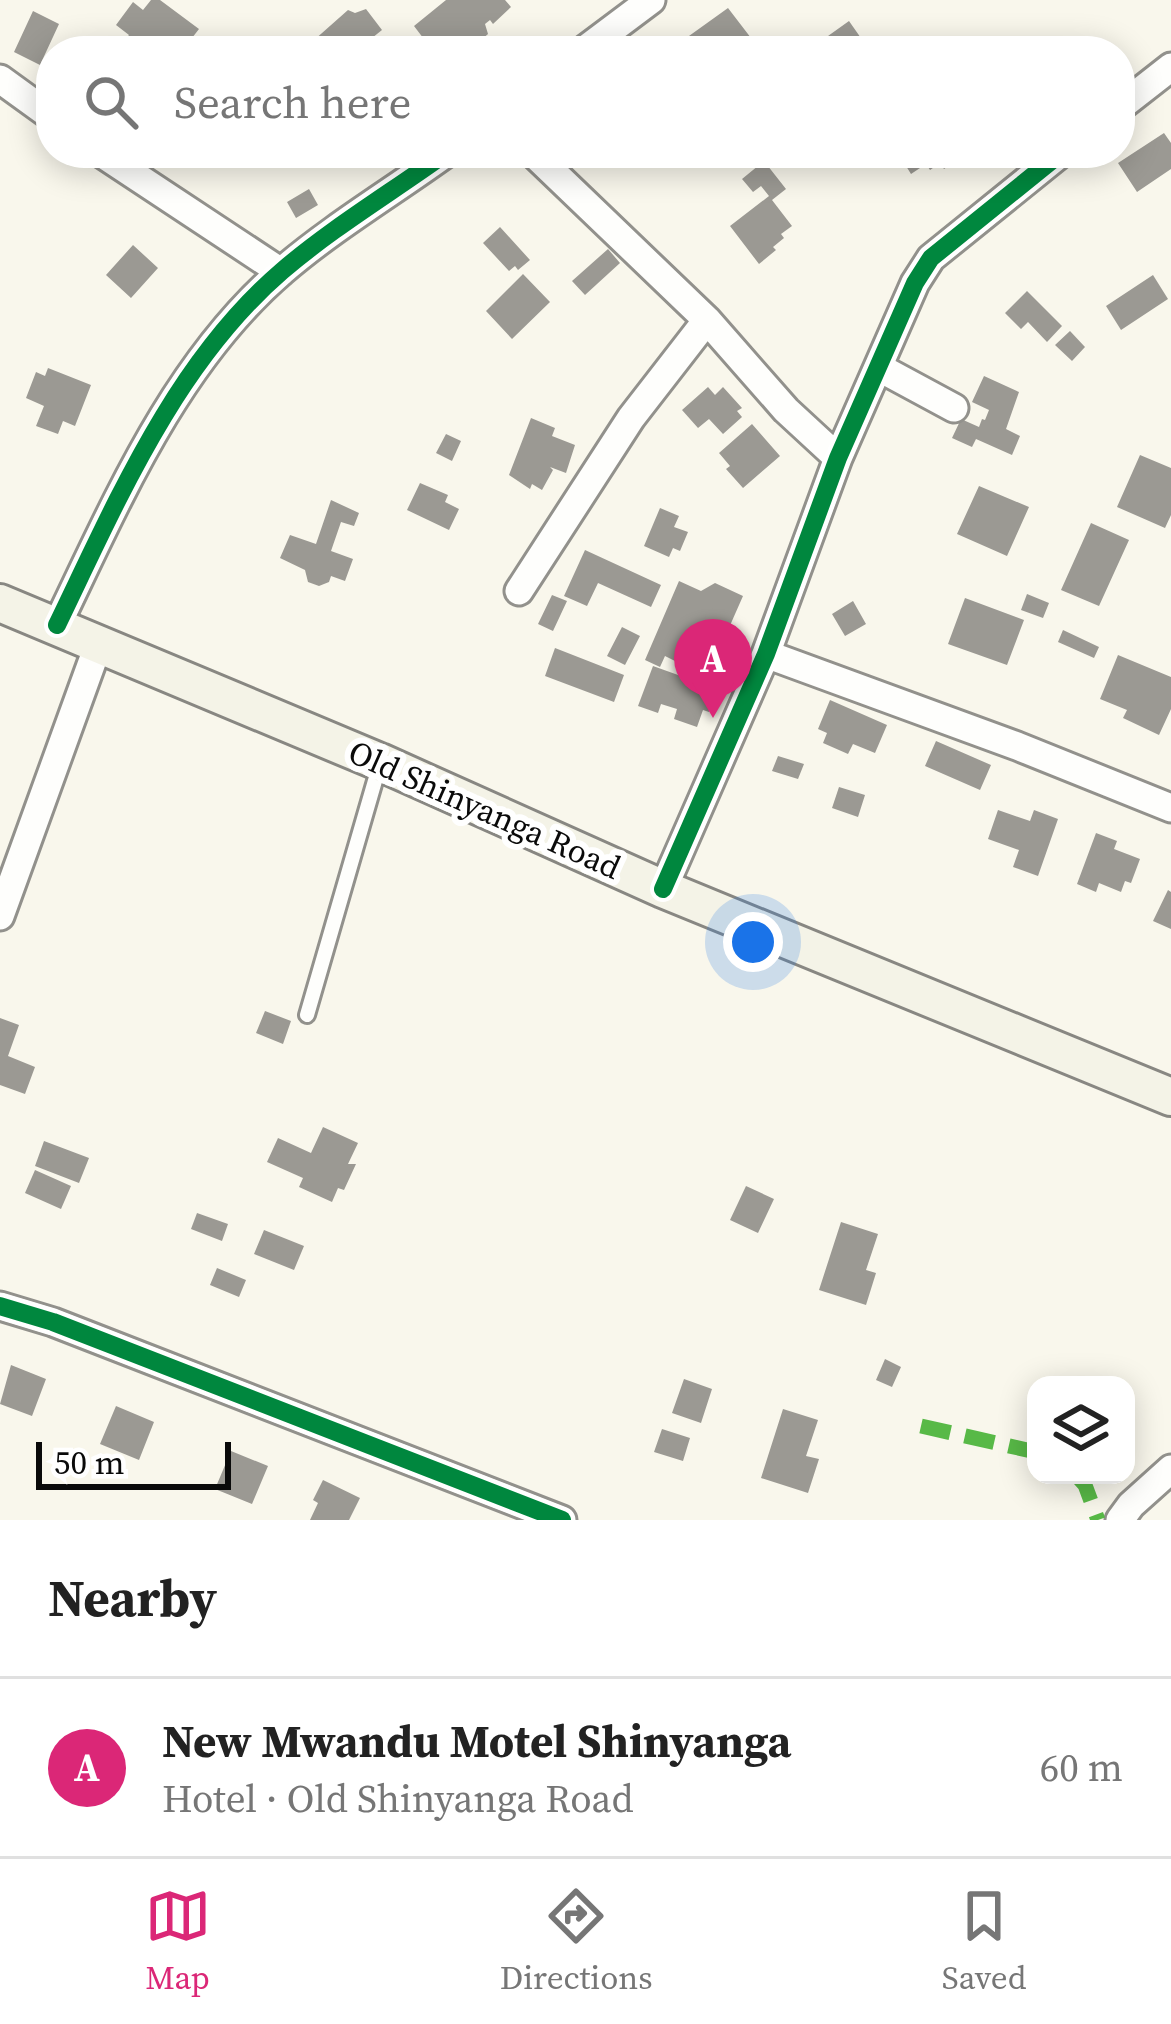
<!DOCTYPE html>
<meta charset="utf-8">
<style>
body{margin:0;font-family:"Source Serif 4",serif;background:#f6f6f6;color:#222}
.controls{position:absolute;right:36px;bottom:36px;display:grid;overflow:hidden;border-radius:24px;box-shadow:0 6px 30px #0003}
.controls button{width:108px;height:108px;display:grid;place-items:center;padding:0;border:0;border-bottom:3px solid #e0e0e0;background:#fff;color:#222;font:60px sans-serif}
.scale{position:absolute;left:36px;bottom:30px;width:195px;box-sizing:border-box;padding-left:12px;border:6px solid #0a0a0a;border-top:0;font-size:33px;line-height:42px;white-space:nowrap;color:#0a0a0a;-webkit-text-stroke:9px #fff;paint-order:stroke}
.you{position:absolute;left:753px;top:942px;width:42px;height:42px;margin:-30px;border:9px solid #fff;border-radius:50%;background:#1a73e8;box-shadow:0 0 0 18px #1a73e833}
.badge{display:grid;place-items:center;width:78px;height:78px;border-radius:50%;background:#db2777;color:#fff;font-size:39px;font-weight:700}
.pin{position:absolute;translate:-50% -99px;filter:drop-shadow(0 3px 6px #0008)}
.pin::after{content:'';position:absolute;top:63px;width:42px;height:36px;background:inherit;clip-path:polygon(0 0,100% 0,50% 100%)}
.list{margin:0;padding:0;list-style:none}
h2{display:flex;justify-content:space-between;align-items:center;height:156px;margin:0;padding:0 48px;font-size:51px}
h2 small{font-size:39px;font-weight:400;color:#767676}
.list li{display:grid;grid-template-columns:78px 1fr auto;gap:36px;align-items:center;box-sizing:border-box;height:180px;padding:0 48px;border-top:3px solid #e0e0e0}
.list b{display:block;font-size:45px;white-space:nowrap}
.list p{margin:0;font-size:39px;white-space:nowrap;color:#767676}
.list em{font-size:39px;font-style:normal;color:#767676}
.icon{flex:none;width:66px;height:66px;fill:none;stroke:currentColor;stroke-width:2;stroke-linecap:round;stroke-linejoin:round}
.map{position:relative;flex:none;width:1171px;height:1520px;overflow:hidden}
.search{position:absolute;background:#fff;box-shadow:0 6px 30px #0003;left:36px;right:36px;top:36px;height:132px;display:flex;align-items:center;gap:30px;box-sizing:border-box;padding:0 42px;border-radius:48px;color:#767676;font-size:45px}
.sheet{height:336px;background:#fff}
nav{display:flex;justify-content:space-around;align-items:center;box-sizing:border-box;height:168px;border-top:3px solid #e0e0e0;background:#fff;font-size:33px;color:#767676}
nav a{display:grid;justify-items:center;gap:6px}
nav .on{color:#db2777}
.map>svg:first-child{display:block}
.building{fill:#9b9993}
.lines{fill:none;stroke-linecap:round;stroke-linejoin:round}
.service-casing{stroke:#92918c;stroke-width:20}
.minor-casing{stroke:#92918c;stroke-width:33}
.secondary-casing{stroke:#888782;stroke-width:42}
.service{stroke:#fefefc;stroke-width:14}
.minor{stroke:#fefefc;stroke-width:27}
.secondary{stroke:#f4f3e7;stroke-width:36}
.quiet{stroke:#58b947;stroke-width:15;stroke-dasharray:30 15;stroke-linecap:butt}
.cycleway-casing{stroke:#fff;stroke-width:26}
.cycleway{stroke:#00873e;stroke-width:18}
.labels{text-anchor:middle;stroke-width:12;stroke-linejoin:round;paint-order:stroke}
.street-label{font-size:33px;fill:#0a0a0a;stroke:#fff}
</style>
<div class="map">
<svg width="1171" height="1520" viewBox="0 0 1171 1520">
<rect width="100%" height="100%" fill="#f9f7ec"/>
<path class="building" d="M151,0H160L199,29L192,38L197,42L191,51H141L125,40L129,35L116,25L133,2L143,10Z
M446,0H505L511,7L493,24L490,20L485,24L488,34L472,48L464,38L452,47L448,42L433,51L414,26Z
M728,8L751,38L734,51H689L682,41Z
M366,9L382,30L372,38V44L364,51H318L313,41L348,10L355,13Z
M33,11L59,24L40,65L14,52Z
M849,21L870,51H807Z
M1164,133L1171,143V169L1137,192L1118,163Z
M898,153H957L960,158L944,169L940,163L930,170L926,164L911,174Z
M764,161L786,189L772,200L792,226L781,234L784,238L773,247L776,250L759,264L730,226L769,196L761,186L753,192L742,179Z
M309,189L318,205L296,218L287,202Z
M500,227L530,260L518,270L515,266L509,271L483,243Z
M133,245L158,268L131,298L106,275Z
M608,249L620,263L585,295L572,281Z
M523,274L550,302L512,339L486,311Z
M1153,275L1168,299L1121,330L1106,306Z
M1027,291L1062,326L1047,342L1028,322L1021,329L1005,313Z
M1070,331L1085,347L1072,361L1055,345Z
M48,368L91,385L75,426L63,421L58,434L36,426L44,406L26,398L36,372L45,376Z
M984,376L1019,392L1006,429L1020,436L1012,455L976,439L972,447L952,438L961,419L979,427L982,419L985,420L989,410L972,402Z
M708,387L715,395L723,387L742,408L737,411L742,417L723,434L709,419L698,428L682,410Z
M531,418L555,428L552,436L575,445L566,473L550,467L553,470L542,490L532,484L530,489L509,475Z
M752,424L780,456L743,488L726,469L730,466L719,453Z
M446,434L461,441L452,461L436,453Z
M1140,455L1171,468V515L1165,528L1117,507Z
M420,483L448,495L445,502L459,509L449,530L407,510Z
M979,486L1029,507L1007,556L957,534Z
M331,500L359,513L354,526L341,522L331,551L353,559L345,581L331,576L329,582L319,586L308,582L305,570L280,558L290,535L316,544Z
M660,508L679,516L674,527L688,532L680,551L673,548L669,557L644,546Z
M1091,523L1129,540L1099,606L1061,590Z
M585,550L661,585L651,607L598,583L587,606L564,596Z
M679,581L701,591L715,583L743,596L713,664L680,649L677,662L665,656L660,667L645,660Z
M1027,594L1049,603L1043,618L1021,610Z
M552,595L567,601L553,631L538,624Z
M965,598L1024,620L1007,665L948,644Z
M853,601L866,624L845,636L832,614Z
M622,627L640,636L625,665L607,656Z
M1063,630L1099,647L1094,658L1058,642Z
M555,648L624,675L614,702L545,676Z
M1118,655L1171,677V709L1159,735L1123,718L1127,710L1100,699Z
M653,666L692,680L695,672L716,679L714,685L719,687L709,712L703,710L697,727L674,719L677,709L661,704L658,713L638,706Z
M830,700L887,725L875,753L853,744L848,754L823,743L827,733L818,729Z
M936,741L991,765L980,790L925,766Z
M778,756L804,764L798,779L772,771Z
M839,787L865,795L858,817L832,808Z
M998,810L1030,821L1034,810L1058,819L1038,876L1013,867L1019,850L988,839Z
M1096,833L1117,841L1114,849L1140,859L1131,883L1125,881L1121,892L1099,883L1096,892L1077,884Z
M1168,890L1171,892V929L1153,921Z
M265,1011L291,1021L283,1044L256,1033Z
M0,1018L19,1025L8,1056L35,1067L25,1094L0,1085Z
M323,1127L358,1143L348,1164H356L344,1190L338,1188L332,1202L299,1187L303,1178L267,1162L278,1138L311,1153Z
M44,1141L89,1158L79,1183L35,1166Z
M35,1170L71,1186L61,1209L25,1193Z
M746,1186L774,1199L758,1233L730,1220Z
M197,1213L228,1224L222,1241L191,1229Z
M841,1222L878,1234L866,1270L876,1273L866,1305L819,1290Z
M264,1230L304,1246L294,1270L254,1254Z
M217,1268L246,1280L239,1297L210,1285Z
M885,1359L901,1367L892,1387L876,1380Z
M11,1365L46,1379L32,1416L0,1404Z
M684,1379L712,1389L701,1423L672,1413Z
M116,1406L154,1422L139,1460L100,1444Z
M783,1409L818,1420L806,1456L819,1459L808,1493L761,1478Z
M662,1429L690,1438L683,1461L654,1452Z
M231,1451L268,1466L252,1504L215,1489Z
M323,1480L360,1498L349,1520H310L318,1503L313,1500Z"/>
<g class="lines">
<defs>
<path id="service" d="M307,1015L379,767"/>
<path id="minor" d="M583,51L651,0
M0,79L51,116
M1120,107L1171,67
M101,153L281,272
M533,153L707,320L786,410L838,458
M878,367L954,408
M519,591L631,418L707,320
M57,625C117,501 175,363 282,271C332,228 392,192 446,153
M766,654L1017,746L1171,808
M663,889L766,654L838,458L915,283L931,258L1061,153
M0,916L99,643
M0,1306L53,1322L562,1520
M1120,1520L1131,1505L1171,1469"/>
<path id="secondary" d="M0,603L380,762L663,889L1171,1097"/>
</defs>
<use href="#service" class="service-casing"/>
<use href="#minor" class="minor-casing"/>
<use href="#secondary" class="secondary-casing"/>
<use href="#service" class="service"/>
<use href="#minor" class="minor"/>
<use href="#secondary" class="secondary"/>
<path class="quiet" d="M921,1426L1036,1452
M1076,1475L1085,1485L1098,1520"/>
<defs>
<path id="cycleway" d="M57,625C117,501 175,363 282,271C332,228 392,192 446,153
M663,889L766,654L838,458L915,283L931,258L1061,153
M0,1306L53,1322L562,1520"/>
</defs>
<use href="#cycleway" class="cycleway-casing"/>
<use href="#cycleway" class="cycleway"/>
</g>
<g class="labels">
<g class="street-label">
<text transform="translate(485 809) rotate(24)" y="12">Old Shinyanga Road</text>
</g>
</g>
</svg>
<div class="controls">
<button><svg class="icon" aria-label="layers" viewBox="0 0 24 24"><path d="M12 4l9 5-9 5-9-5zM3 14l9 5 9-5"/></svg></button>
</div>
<div class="scale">50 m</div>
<div class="you"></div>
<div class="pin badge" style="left:713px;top:718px">A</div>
<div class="search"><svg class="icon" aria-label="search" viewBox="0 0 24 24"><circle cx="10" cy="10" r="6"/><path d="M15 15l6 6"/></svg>Search here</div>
</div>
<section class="sheet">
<h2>Nearby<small></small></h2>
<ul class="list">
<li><span class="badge">A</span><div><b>New Mwandu Motel Shinyanga</b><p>Hotel · Old Shinyanga Road</p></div><em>60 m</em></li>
</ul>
</section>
<nav>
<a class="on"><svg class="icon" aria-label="map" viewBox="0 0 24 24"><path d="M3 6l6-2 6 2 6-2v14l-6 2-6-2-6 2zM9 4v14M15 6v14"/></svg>Map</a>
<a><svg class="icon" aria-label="directions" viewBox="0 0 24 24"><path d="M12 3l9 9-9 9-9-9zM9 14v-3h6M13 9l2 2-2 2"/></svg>Directions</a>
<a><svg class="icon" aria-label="saved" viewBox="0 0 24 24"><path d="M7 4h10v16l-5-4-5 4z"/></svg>Saved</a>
</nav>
